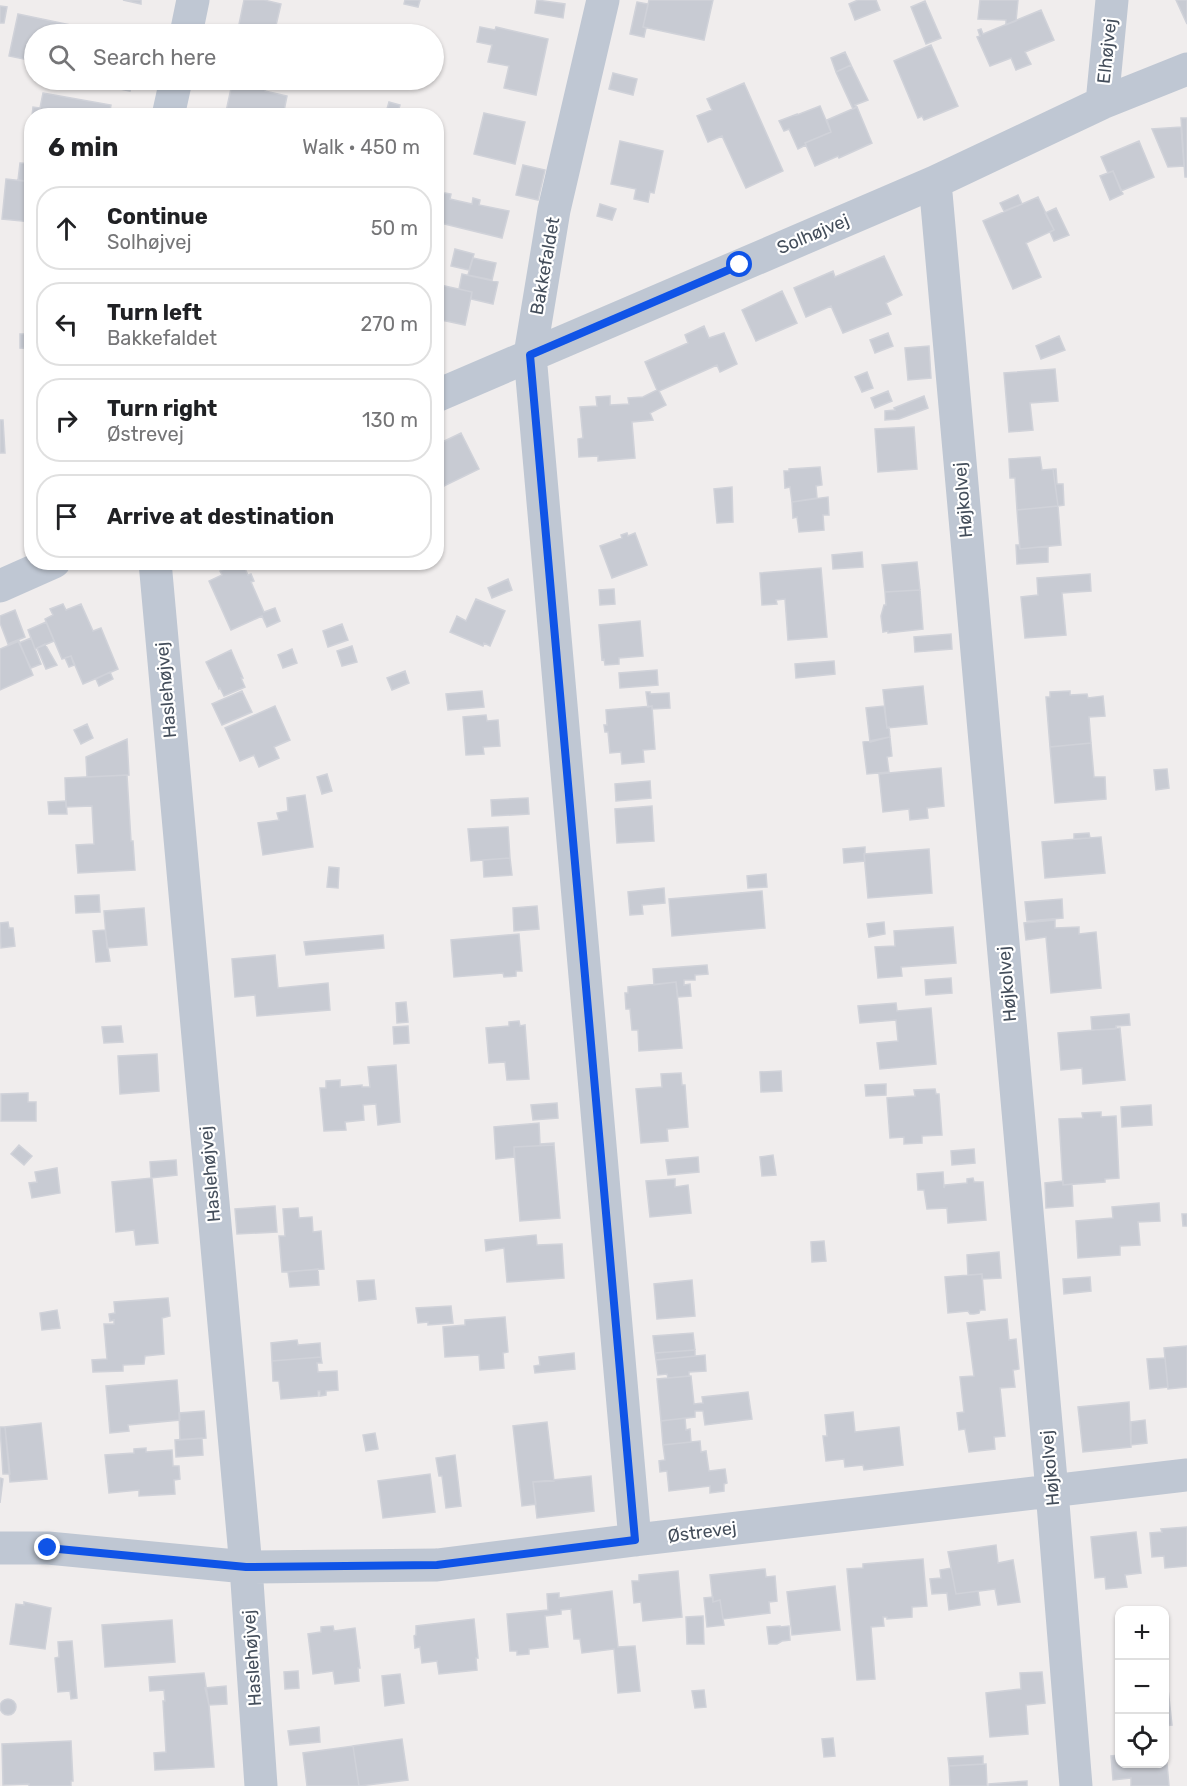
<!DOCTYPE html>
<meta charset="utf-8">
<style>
body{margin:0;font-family:Rubik,sans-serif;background:#f6f6f6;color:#202124}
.controls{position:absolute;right:18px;bottom:18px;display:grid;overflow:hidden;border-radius:12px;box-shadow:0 2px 4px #0004}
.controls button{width:54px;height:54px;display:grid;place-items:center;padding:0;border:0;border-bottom:2px solid #e0e0e0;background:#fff;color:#202124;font:30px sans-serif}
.stop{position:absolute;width:18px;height:18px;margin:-14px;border:4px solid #1054e7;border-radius:50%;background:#fff}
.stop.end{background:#1054e7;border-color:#fff;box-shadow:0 2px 6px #0008}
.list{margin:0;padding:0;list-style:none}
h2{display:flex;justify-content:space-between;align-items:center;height:78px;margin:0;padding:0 24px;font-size:26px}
h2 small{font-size:20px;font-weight:400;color:#757577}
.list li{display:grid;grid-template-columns:39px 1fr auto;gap:18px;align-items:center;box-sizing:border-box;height:84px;margin:0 12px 12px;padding:0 12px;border:2px solid #e0e0e0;border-radius:24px}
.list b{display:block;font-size:22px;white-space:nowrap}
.list p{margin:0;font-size:20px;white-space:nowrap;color:#757577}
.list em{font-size:20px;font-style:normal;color:#757577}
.icon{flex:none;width:33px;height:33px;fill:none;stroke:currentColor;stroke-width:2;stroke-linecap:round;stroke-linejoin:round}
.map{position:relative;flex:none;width:1187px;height:1786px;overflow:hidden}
.search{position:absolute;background:#fff;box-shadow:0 2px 4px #0004;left:24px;top:24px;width:420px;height:66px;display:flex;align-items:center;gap:15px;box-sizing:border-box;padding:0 21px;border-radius:33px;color:#757577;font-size:22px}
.panel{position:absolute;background:#fff;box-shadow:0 2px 4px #0004;left:24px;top:108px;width:420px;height:462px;border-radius:24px}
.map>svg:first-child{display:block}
.building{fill:#c8cbd3;stroke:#d0d2d9;stroke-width:1.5}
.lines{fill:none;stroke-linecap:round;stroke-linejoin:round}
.street{stroke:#bfc7d3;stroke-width:33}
.route{stroke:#1054e7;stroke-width:8}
.labels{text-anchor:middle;stroke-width:4.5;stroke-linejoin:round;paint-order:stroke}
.street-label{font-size:18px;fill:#444e5b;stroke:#fff}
</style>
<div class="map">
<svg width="1187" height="1786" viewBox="0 0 1187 1786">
<rect width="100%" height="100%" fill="#f0eded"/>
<path class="building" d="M123,0H141V4Z
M244,0H264L281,4L274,34H237Z
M405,0H420L418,7L404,4Z
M537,0L565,4L563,18L535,13Z
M649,0H713L704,40L643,27Z
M858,0H876L880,10L855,20L849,4Z
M980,0H1018L1016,21L1006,25V20L978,19Z
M1176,0H1187V24Z
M925,1L941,38L926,44L911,7Z
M637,2L648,4L643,27L646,28L644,37L630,34Z
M0,6L7,7L4,23H0Z
M1041,10L1054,40L1025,52L1031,64L1016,70L1011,58L990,66L977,37L980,36L978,30L981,29L983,34Z
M18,14L90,29L89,34H34V61L9,56Z
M480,27L495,30L496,27L548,39L536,95L504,88L509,66L488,62L492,45L477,42Z
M931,45L958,106L924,120L922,116L918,118L894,61Z
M845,52L851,65L836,72L831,58Z
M851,65L868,100L855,105L857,107L853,109L836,72Z
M613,73L637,79L633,95L609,89Z
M77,80H132L130,91Z
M252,82L266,85L265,91L287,96L283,116H225L232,84L251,88Z
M744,83L783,171L746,188L722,136L708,142L697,116L712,110L707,99Z
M43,93L111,105L109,116H32L33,107L40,108Z
M389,102L400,105L397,116H385Z
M820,106L831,132L805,143L806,145L798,149L789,129L784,131L779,121L797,114V115Z
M857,107L872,143L839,158L838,156L815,166L805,143L831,132L827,120Z
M484,113L525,122L515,164L474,154Z
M1181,118H1187V177H1185Z
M1181,127L1184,166L1168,167L1152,129Z
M620,141L663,151L654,193L650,192L648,202L634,199L636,189L611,184Z
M1139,141L1154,177L1121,191L1113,171L1108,173L1101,157Z
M20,163L32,164V182L18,180Z
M523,165L545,170L538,200L516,195Z
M1113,171L1123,194L1110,200L1100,176Z
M6,179L32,182V222L2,219Z
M445,193L451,194L450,199L472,204L473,198L480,200L479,205L509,211L502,238L436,222L440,196Z
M1018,195L1022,204L1004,211L1000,203Z
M1038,197L1054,230L1026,243L1041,277L1013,289L983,221Z
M600,204L616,209L612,220L597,216Z
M1056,208L1069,235L1054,241L1050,232L1054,230L1045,213Z
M455,249L474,254L469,270L451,266Z
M884,256L902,295L886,303L891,314L843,333L831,306L806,317L794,288L833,271L835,277Z
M473,258L496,263L492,280L468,275Z
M462,274L498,282L493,304L471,299L472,292L459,289Z
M436,284L472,292L465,325L436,319Z
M782,291L797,323L756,341L742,310Z
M704,326L709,338L724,333L737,364L720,372L717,365L659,391L666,405L650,413L653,420L632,422L635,458L598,461V456L579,457L578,439L583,438L580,407L597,406L596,397L610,396V405L629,404L628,398L643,397L657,390L645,362L688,343L685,335Z
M888,333L893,346L875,353L870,340Z
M20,334H32V349L20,348Z
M1059,336L1065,350L1041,359L1036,346Z
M929,346L931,378L908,380L905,348Z
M1055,369L1058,401L1030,403L1033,430L1009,432L1004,373Z
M867,372L873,388L862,392L855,377Z
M888,391L892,401L875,408L871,398Z
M924,396L928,408L899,419L885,420V411L895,410L894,408Z
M0,420H3L5,453H0Z
M914,427L917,469L878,472L875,429Z
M461,433L479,469L442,487L436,476V445Z
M1040,457L1042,470L1053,469L1058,506L1017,510L1015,478H1010L1009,459Z
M820,467L822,485L816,486L817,498L792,502L790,487L785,488L784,471H789V469Z
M1053,469H1056L1057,484H1063L1064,505L1058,506Z
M732,487L733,522L717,523L714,489Z
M828,497L829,515H823L824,530L799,532L797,517L793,518L792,502Z
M1058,506L1061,545L1020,549L1017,510Z
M436,525L443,540L436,543Z
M627,533L628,536L635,533L647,565L612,578L600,546L622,538L621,535Z
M1016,545H1019L1020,549L1048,546V562L1017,564Z
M862,552L863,567L833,569L832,555Z
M239,562H242L248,575L251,574L254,581L251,582L264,612L275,608L280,621L267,627L262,616L231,630L209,581L222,575L220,571Z
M917,562L920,590L885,592L882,565Z
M821,568L827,637L788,640L785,599L776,600L777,604L762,605L760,573Z
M1090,574L1091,591L1062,593L1066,635L1025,638L1021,597L1038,595L1037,578Z
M508,579L512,590L492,598L488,588Z
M614,589L615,604L600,605L599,590Z
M920,590L923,629L888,633V631L883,632L881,616L884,605H886L885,592Z
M476,599L505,611L490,646L484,643L483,646L450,632L457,616L466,621Z
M63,604L66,610L81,604L93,631L101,628L118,669L83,684L71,656L62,659L45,619L53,615L50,609Z
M15,610L25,637L8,644L0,623V616Z
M640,621L643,656L619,658V664L605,665L604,659L602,660L599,625Z
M46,622L54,641L35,649L28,630Z
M342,624L348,640L328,647L323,631Z
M951,634L952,649L915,652L914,637Z
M31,638L41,664L31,668L19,643Z
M19,641L33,675L0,690V649Z
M45,644L57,665L46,669L37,648Z
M352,646L357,662L342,666L337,651Z
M292,649L297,663L283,668L278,655Z
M231,650L243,678H241L245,687L224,696L220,688L219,689L206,662Z
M71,656L74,665L69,667L65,658Z
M834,661L835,674L796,678L795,664Z
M657,670L658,685L620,688L619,673Z
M405,671L409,683L392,690L387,678Z
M110,672L113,679L99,686L96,679Z
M923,686L927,724L887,728L883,690Z
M242,691L252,712L222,725L212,704Z
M482,691L484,707L448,710L446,694Z
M1070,691V695L1087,694L1088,698L1103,696L1105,716L1089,717L1091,743L1050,747L1046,697H1050V692Z
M646,692H650V694L669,693L670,708L652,709V706L648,707Z
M275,706L290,740L274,747L279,758L259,767L254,755L240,761L225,728Z
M652,706L655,749L643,750L644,762L622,764L621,752L610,753L608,732H605L604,725H607L606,710Z
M884,706L887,728L889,727L890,737L870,742L866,708Z
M486,715L487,721L498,720L500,746L483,747L484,754L466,755L463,717Z
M87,724L93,738L81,744L74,730Z
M890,737L892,756L887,757L889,772L867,774L863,742Z
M127,739L129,775L87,777L86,757Z
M1091,743L1094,777H1105L1106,799L1055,803L1050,747Z
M941,768L944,806L927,808L928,818L910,820L909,809L883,812L879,774Z
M1167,769L1169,788L1156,790L1154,770Z
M327,774L332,791L322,794L317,777Z
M127,775L131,841H133L135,870L78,873L76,845L94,844L92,806L66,807L65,778Z
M650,781L651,798L616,801L615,784Z
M305,795L313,847L263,855L258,823L279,820L277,813L288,811L287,798Z
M528,798L529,814L492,816L491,800Z
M66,801L67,814H49L48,802Z
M652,806L654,841L617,843L615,809Z
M508,827L510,858L471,861L468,829Z
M1089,833L1090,838L1074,839V834Z
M1101,837L1105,873L1045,878L1042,842Z
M865,847V853L864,854L865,861L844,863L843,849Z
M929,849L932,893L868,898L864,854Z
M510,858L512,875L484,877L483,860Z
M329,867L339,868L338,888L327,887Z
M766,874L767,887L748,888L747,876Z
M664,888L665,903L642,905L643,914L630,915L628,892Z
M762,891L765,928L672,936L669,899Z
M99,895L100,912L76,913L75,896Z
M1062,899L1063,918L1027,921L1025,902Z
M537,906L539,929L514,931L513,908Z
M144,908L147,945L107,948L104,911Z
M1055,920V928L1079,927V934L1096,932L1101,988L1051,993L1046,937L1026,940L1024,923Z
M8,922L9,928H13L15,946L1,948L0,923Z
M884,922L885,934L869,937L867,924Z
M953,927L956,963L901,967L902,976L878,978L875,947L895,946L894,931Z
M105,930L110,961L96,962L93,931Z
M519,934L522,971H516V976L504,977L503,973L454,977L451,940Z
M383,935L384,948L306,955L304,942Z
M275,955L278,988L328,983L330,1010L257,1016L255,995L235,997L232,959Z
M707,965L708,974L695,975V980H684V985L690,984L691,996L678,997L676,982L654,985L653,969Z
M951,978L952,993L926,995L925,980Z
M676,982L682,1048L639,1051L638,1030H632L630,1009H626L625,993H628V987Z
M406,1002L408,1022L397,1023L396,1003Z
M896,1003L897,1011L931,1008L936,1064L880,1069L877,1043L898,1041L896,1020L860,1023L858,1006Z
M1129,1014L1130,1025L1116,1026V1029L1092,1030L1091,1017Z
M519,1021L520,1026L525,1025L529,1079L507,1080L505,1062L489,1063L486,1028L509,1026V1022Z
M121,1026L123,1042L104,1043L102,1027Z
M408,1026L409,1043L394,1044L393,1027Z
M1120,1028L1125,1080L1083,1084L1082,1068L1061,1070L1058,1033Z
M157,1054L159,1091L120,1094L118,1056Z
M396,1065L400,1122L378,1125L376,1104L363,1105L364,1120L345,1122L346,1130L324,1131L320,1088H326V1081L340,1080V1087L362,1085V1087H370L368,1067Z
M781,1071L782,1091L761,1092L760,1072Z
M681,1073L682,1085H685L688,1127L667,1129L668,1141L641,1143L636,1089L662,1087L661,1074Z
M886,1084V1095L866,1096L865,1085Z
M935,1089L936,1094H939L942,1135L922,1136V1143L904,1144V1137L890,1138L887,1098L915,1096L914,1090Z
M28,1093V1102H36V1121H1V1094Z
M557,1103L558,1118L533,1120L531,1105Z
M1151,1105L1152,1125L1122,1127L1121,1107Z
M1101,1112V1117L1116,1116L1119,1178L1105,1179V1182L1063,1185L1059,1119L1083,1118L1082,1113Z
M539,1123L540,1144L554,1143V1145L514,1147V1157L496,1159L494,1127Z
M19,1145L32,1156L24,1165L11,1154Z
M554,1145L560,1218L520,1221L514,1147Z
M974,1149L975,1163L952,1165L951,1151Z
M773,1155L776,1175L762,1176L760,1157Z
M698,1157L699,1172L668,1175L666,1160Z
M176,1160L177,1175L151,1178L150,1162Z
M57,1168L60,1193L32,1198L29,1183L37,1182L35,1172Z
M943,1172L944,1188L945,1185L967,1183V1179L973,1178L974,1182H983L986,1220L948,1223L947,1208L927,1209L924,1190H918L917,1174Z
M152,1178L158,1243L136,1245L134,1230L116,1232L112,1182Z
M675,1179V1187L688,1185L691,1213L650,1217L646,1181Z
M1063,1181V1185L1072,1184L1073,1206L1046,1208L1045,1183Z
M1159,1203L1160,1221L1138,1222L1140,1245L1120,1246V1255L1078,1258L1076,1221L1113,1218L1112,1207Z
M275,1206L277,1232L237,1234L235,1209Z
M298,1208L299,1218L312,1217L313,1232L321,1231L324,1269L282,1272L279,1236H285L283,1209Z
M1182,1214H1187V1226H1183Z
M536,1235L537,1245L562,1244L564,1278L507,1282L504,1248L486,1251L485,1240Z
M824,1241L826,1261L812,1262L811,1242Z
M999,1252L1001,1278L982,1279V1274L968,1275L967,1255Z
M318,1269L319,1285L290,1287L288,1272Z
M982,1274L985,1310H980L979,1313L974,1314H970L968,1311L948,1313L945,1277Z
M1090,1277L1091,1291L1064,1294L1063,1279Z
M374,1280L376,1299L359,1301L357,1281Z
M692,1280L695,1316L657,1319L654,1284Z
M168,1298L170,1316L162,1318L164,1354L145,1356L144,1364L123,1365V1371L93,1372L92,1360L107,1359L104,1324H114V1320L110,1321L109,1314L115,1313L114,1302Z
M451,1306L453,1323L428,1325V1322L418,1323L416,1308Z
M57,1310L60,1328L42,1330L40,1313Z
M505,1317L508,1352L503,1353L504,1368L480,1370L479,1355L445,1357L443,1327L465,1325V1320Z
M1007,1319L1009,1340L1016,1339L1019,1369L1013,1370L1015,1387L1000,1388L1005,1436L994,1437L995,1449L969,1452L965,1429L959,1430L957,1413L964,1412L960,1377L974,1376L967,1323Z
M693,1333L695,1350L655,1353L653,1336Z
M297,1340L298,1345L320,1343L321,1357L272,1361L271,1343Z
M1187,1346V1387L1168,1389L1164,1348Z
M695,1350V1356L656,1360L655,1353Z
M574,1353L575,1369L535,1373L534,1366L540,1365L539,1357Z
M705,1355L706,1371L689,1372V1376L668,1378L667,1374L658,1375L656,1360Z
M321,1357L322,1363H317L318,1372L337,1371L338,1390L326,1391V1395L320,1396V1391H318V1396L281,1399L279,1381H273L272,1361Z
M1165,1358L1168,1387L1150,1389L1147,1359Z
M691,1376L694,1404L703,1403L702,1397L748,1392L752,1419L705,1425L703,1411H695V1417L661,1421L657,1379Z
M177,1380L180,1420L128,1425L129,1431L110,1433L106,1386Z
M1129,1402L1131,1447L1083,1452L1078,1407Z
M204,1411L206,1438L180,1440L179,1413Z
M853,1412L855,1432L899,1427L903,1465L864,1470L863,1465L845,1467L844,1459L826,1461L823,1436H827L825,1415Z
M685,1418L686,1430L690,1429L691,1442L663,1445L661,1421Z
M1145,1420L1147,1443L1131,1445V1422Z
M547,1422L554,1481L533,1482L536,1504L522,1506L513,1426Z
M41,1423L47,1479L10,1482L5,1427Z
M0,1427H5L10,1474H3Z
M375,1433L378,1449L366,1451L363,1435Z
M202,1438L203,1455L176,1457L175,1440Z
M700,1441L701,1452L706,1451L709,1471L725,1469L727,1483L724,1484V1491L710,1493V1486L669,1491L667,1471L660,1472L659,1461L665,1460L663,1445Z
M146,1448V1452L172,1450L173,1466H179L180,1479L174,1480L175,1494L139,1496V1490L109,1493L105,1455L134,1453V1449Z
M455,1455L461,1506L446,1508L442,1476H439L436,1458Z
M430,1474L435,1512L383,1518L378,1481Z
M591,1476L594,1511L537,1518L533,1482Z
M0,1478L3,1479L0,1503Z
M1187,1527V1566L1165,1568L1164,1556L1152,1557L1150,1533L1162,1532L1161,1529Z
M1136,1532L1141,1573L1125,1575L1127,1587L1106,1589L1105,1577L1095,1578L1091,1537Z
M996,1545L998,1563L1013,1560L1020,1602L998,1605L995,1589L956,1594L948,1552Z
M923,1559L927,1606L912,1607V1617L887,1619V1617H883L884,1626L871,1627L875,1679L857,1680L847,1569L863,1568V1564Z
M951,1568L956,1594L978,1591L980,1605L949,1610L947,1593L932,1594L930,1579L941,1578L940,1570Z
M765,1569L766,1577L775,1576L777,1601L769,1602L770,1613L723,1619L720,1600L713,1602L710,1575Z
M678,1571L682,1617L643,1621L641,1602L634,1603L632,1581H639V1575Z
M835,1586L840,1630L792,1635L787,1592Z
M612,1591L618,1647L635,1646L640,1691L618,1693L614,1649L582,1653L580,1639H574L571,1609L561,1610V1614L545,1616L548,1647L529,1649V1654L517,1655V1651H510L507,1614L548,1610L547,1594L559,1593V1598Z
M713,1597V1602L720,1600L724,1625L707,1627L704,1598Z
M24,1602L51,1608L45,1649L10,1644L16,1604L24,1605Z
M703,1616L704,1644H687L686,1617Z
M474,1619L478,1658H476L477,1670L439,1674L437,1661L422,1663L420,1647L415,1648L414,1636L416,1635V1626Z
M172,1620L175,1662L105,1667L102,1625Z
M333,1626L334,1631L355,1628L360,1668H358L359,1681L335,1684L333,1671L313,1674L308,1634L321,1632V1627Z
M780,1626V1627L789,1626L790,1640L782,1641L777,1644H769L767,1627Z
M72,1641L77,1698L71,1699L70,1691L58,1692L55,1658L59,1657L58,1642Z
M298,1671L299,1688L285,1689L284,1672Z
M1042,1672L1045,1703L1026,1705L1028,1734L990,1737L986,1693L1021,1689L1020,1673Z
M204,1673L209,1705L214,1767L155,1770L154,1753L166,1752L163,1701H165L164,1690L150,1691L149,1677Z
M400,1674L404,1703L385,1706L382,1676Z
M226,1686L227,1704L209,1705L205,1688Z
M1168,1689L1172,1725L1164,1726V1690Z
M704,1690L706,1707L695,1708L692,1691Z
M1116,1695H1120V1721Z
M0 1707a8 8 0 1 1 16 0a8 8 0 1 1-16 0Z
M319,1727L320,1742L290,1745L288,1731Z
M833,1738L835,1756L824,1757L822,1739Z
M402,1739L408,1780L359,1786L353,1746Z
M71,1741L73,1781H71V1786H29V1784L3,1785L2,1744Z
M353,1746L359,1786H307L303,1753Z
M1164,1752H1166L1169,1786H1131V1778L1113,1780L1111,1756L1120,1755V1764H1164Z
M983,1756V1764L949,1766L948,1758Z
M986,1764L987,1786H950L949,1766Z
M1027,1781V1786H989V1784Z"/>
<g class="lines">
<path class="street" d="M603,0L554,210L530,355L635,1540
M186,34L193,0
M1102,103L1112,0
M168,116L176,80
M935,182L1052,1491L1076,1786
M436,396L935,182L1102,103L1187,69
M155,562L246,1567L261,1786
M0,586L54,562
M0,1548H48L246,1567L437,1565L635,1540L1187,1475"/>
</g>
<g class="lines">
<path class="route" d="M48,1548L246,1567L437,1565L635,1540L530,355L740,265"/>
</g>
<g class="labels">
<g class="street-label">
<text transform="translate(1107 51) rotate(-84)" y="6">Elhøjvej</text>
<text transform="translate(813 234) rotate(-23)" y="6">Solhøjvej</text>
<text transform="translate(545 266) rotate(-80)" y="6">Bakkefaldet</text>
<text transform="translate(963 500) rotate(-95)" y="6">Højkolvej</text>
<text transform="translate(166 690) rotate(-95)" y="6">Haslehøjvej</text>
<text transform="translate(1007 984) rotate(-95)" y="6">Højkolvej</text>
<text transform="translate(210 1174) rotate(-95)" y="6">Haslehøjvej</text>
<text transform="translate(1050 1468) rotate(-95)" y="6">Højkolvej</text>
<text transform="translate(702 1532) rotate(-7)" y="6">Østrevej</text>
<text transform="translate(252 1658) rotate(-94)" y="6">Haslehøjvej</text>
</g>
</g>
</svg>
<div class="controls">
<button>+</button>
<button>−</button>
<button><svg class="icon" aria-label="locate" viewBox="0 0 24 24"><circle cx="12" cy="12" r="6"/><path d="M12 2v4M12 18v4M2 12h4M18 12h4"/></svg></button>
</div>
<div class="stop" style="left:740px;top:265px"></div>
<div class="stop end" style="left:48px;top:1548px"></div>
<div class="search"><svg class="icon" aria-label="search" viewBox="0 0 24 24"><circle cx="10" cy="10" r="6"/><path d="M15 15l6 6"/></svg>Search here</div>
<section class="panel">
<h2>6 min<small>Walk · 450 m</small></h2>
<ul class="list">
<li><svg class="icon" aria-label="ahead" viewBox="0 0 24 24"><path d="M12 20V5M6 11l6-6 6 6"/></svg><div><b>Continue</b><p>Solhøjvej</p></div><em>50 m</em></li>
<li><svg class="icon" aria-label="left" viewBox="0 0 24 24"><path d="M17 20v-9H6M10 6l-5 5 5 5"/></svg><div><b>Turn left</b><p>Bakkefaldet</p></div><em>270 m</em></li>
<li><svg class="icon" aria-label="right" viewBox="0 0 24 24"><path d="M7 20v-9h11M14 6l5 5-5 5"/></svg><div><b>Turn right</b><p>Østrevej</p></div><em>130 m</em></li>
<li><svg class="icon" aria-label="arrive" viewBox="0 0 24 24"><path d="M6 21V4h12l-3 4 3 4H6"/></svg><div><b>Arrive at destination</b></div></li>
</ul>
</section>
</div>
